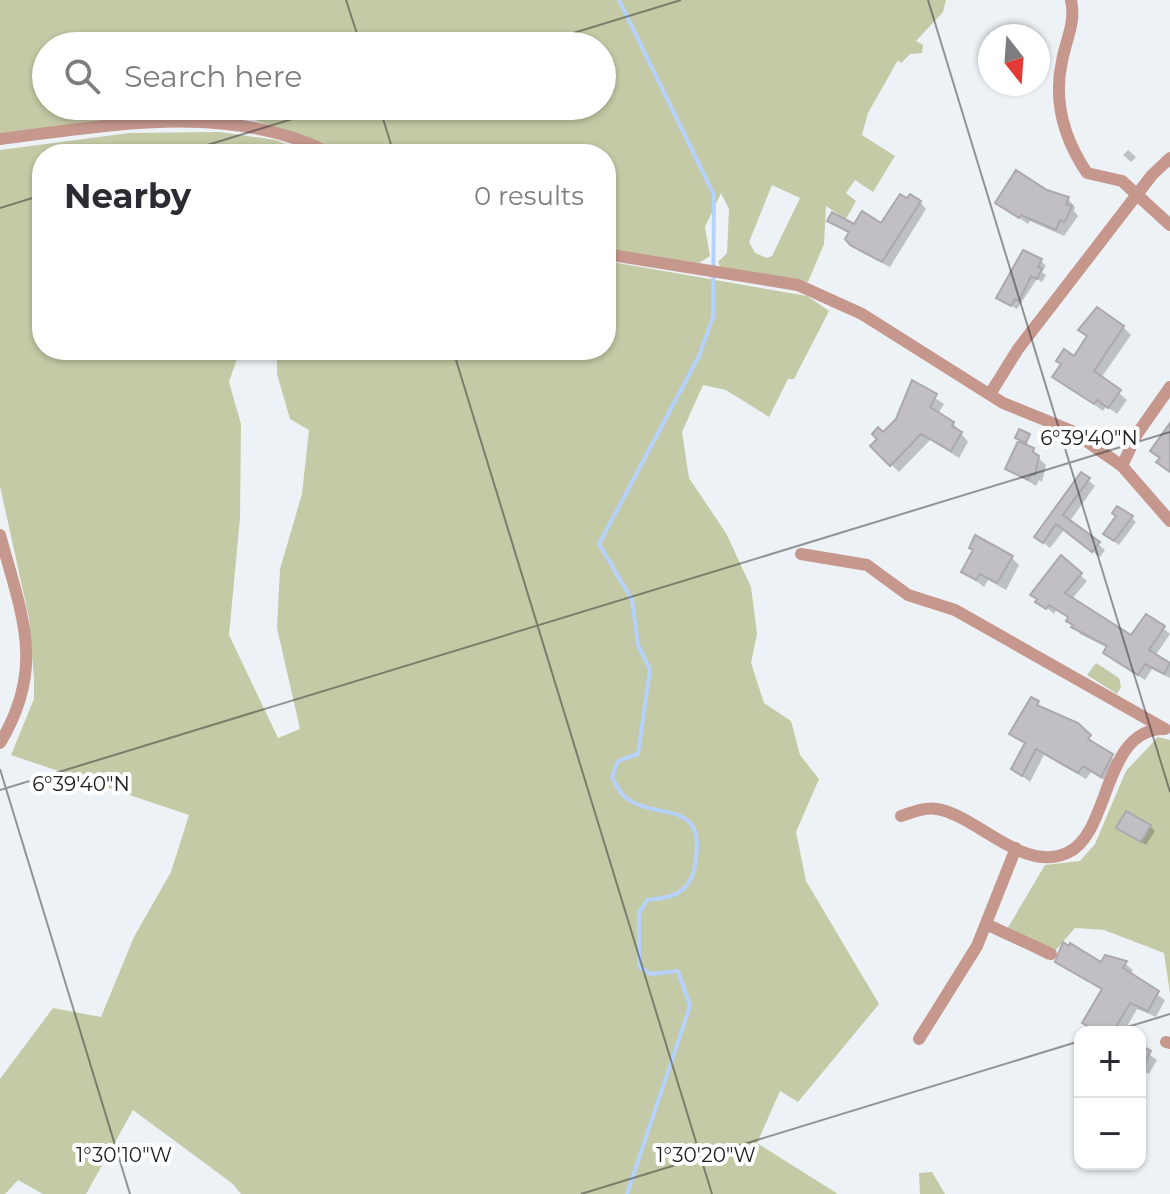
<!DOCTYPE html>
<meta charset="utf-8">
<style>
body{margin:0;font-family:Montserrat,sans-serif;background:#f2f2f3;color:#2b2b33}
.controls{position:absolute;right:24px;bottom:24px;display:grid;overflow:hidden;border-radius:16px;box-shadow:0 2px 6px #0004}
.controls button{width:72px;height:72px;display:grid;place-items:center;padding:0;border:0;border-bottom:2px solid #e1e1e2;background:#fff;color:#2b2b33;font:40px sans-serif}
.compass{position:absolute;left:978px;top:24px;width:72px;height:72px;border-radius:50%;background:#fff;box-shadow:0 2px 6px #0004;rotate:163deg}
.list{margin:0;padding:0;list-style:none}
h2{display:flex;justify-content:space-between;align-items:center;height:104px;margin:0;padding:0 32px;font-size:34px}
h2 small{font-size:26px;font-weight:400;color:#7c7c81}
.icon{flex:none;width:44px;height:44px;fill:none;stroke:currentColor;stroke-width:2;stroke-linecap:round;stroke-linejoin:round}
.map{position:relative;flex:none;width:1170px;height:1194px;overflow:hidden}
.search{position:absolute;background:#fff;box-shadow:0 2px 6px #0004;left:32px;top:32px;width:584px;height:88px;display:flex;align-items:center;gap:20px;box-sizing:border-box;padding:0 28px;border-radius:44px;color:#7c7c81;font-size:30px}
.panel{position:absolute;background:#fff;box-shadow:0 2px 6px #0004;left:32px;top:144px;width:584px;height:216px;border-radius:32px}
.map>svg:first-child{display:block}
.green{fill:#c4caa5;fill-rule:evenodd}
.shadow{fill:#0003}
.lines{fill:none;stroke-linecap:round;stroke-linejoin:round}
.stream{stroke:#b7d1fd;stroke-width:4}
.building{fill:#c2bfc4;stroke:#aba9ae;stroke-width:2}
.minor{stroke:#c5978d;stroke-width:12}
.ticks{fill:none;stroke:#202123;stroke-width:2;stroke-opacity:0.45}
.ticks-label{font-size:20px;text-anchor:middle;fill:#202123;stroke:#fff;stroke-width:8;stroke-linejoin:round;paint-order:stroke}
</style>
<div class="map">
<svg width="1170" height="1194" viewBox="0 0 1170 1194">
<rect width="100%" height="100%" fill="#edf2f6"/>
<path class="green" d="M0,0H946L943,12L916,41L923,45L922,53L910,54L901,63L898,60L868,113L862,135L895,156L873,192L855,180L846,193L856,201L846,219L826,206L824,244L808,282L721,268L718,262L727,253L729,209L721,193L705,227L710,256L699,263L606,248V154H351L243,116L125,119L0,134ZM46,46H602V106H46ZM772,185L800,198L772,256L767,258L755,253L749,242Z
M220,132L276,140L308,154H42V350H240L229,382L241,424L240,518L229,635L278,738L300,729L277,628L280,569L302,494L309,430L290,419L277,374V350H606V261L807,296L829,311L794,379H788L769,417L726,390L703,385L682,432L689,478L726,533L751,587L757,634L751,663L764,703L791,721L800,755L819,779L796,832L806,881L879,1004L798,1102L780,1091L757,1143L838,1194H241L233,1184L133,1110L86,1194H43L18,1180L5,1194H0V1079L53,1008L101,1017L134,937L171,872L189,815L11,755L34,699V679L29,618L0,486V150L129,133Z
M1096,663L1119,678L1121,687L1117,694L1087,675Z
M1158,737L1170,740V993L1164,953L1104,930L1075,928L1047,960L1003,936L1045,865L1080,861L1095,844L1126,771Z
M932,1172L945,1194H920L919,1173Z"/>
<path class="shadow" d="M1128,150L1136,157L1131,162L1123,155Z
M1046,192L1068,199L1075,207L1074,211L1078,216L1064,236L1030,221L1028,224L998,202Z
M920,202L926,209L890,267L859,251L848,238L850,234L830,221L855,227L882,226Z
M1041,261L1046,266L1042,272L1046,275L1042,282L1037,279L1017,309L999,298Z
M1123,327L1131,335L1101,378L1127,400L1117,414L1106,406L1103,411L1055,376L1074,358L1088,338L1080,330Z
M913,383L944,404L938,414L953,423L968,442L959,458L930,440L899,472L872,446L898,420Z
M1029,436L1026,447L1046,465L1042,482L1039,480L1036,486L1008,468L1021,440Z
M1088,480L1095,486L1070,521L1105,550L1100,557L1064,530L1050,548L1037,537Z
M1132,518L1136,522L1119,545L1111,539Z
M1011,557L1019,565L1006,590L988,580L984,587L963,571Z
M1061,558L1087,581L1072,599L1131,638L1163,628L1170,634L1155,656L1170,666V678L1152,669L1145,680L1112,659L1105,653L1108,648L1080,634L1070,618L1056,610L1054,614L1033,595Z
M1032,700L1046,711L1077,725L1096,746L1119,763L1109,783L1091,772L1086,779L1044,755L1030,782L1013,769L1026,745L1011,734Z
M1150,826L1155,831L1146,845L1119,828Z
M1118,958L1133,970L1130,975L1165,1000L1156,1017L1137,1009L1124,1032H1086L1103,991L1057,961L1102,964L1115,963Z
M1140,1048L1157,1060L1149,1074L1143,1071L1140,1077Z"/>
<g class="lines">
<path class="stream" d="M619,0L714,195L713,317L699,356L599,544L632,600L638,645L650,669L638,754L618,761L612,777C616,784 620,794 626,798C659,822 710,796 694,870C688,895 669,898 647,900L639,913V967L651,974L678,971L690,1006L627,1194"/>
</g>
<path class="building" d="M1016,170L1047,190L1069,197L1066,204L1072,206L1065,222L1060,220L1056,230L1021,215L1019,218L995,203Z
M900,194L907,198L910,194L921,201L882,262L850,245L845,239L849,232L827,221L832,212L854,224L862,211L881,223Z
M1023,250L1042,259L1038,267L1042,269L1037,279L1031,276L1019,301L1015,299L1011,306L996,298Z
M1097,307L1124,326L1094,371L1121,390L1108,408L1097,400L1094,404L1052,377L1061,364L1056,361L1064,349L1074,356L1087,336L1078,330Z
M912,380L937,394L930,407L954,422L952,426L962,432L951,451L921,434L890,466L870,446L877,439L872,434L878,427L883,432L896,419Z
M1170,423V472L1156,462L1160,458L1150,451Z
M1019,429L1030,434L1026,443L1015,438Z
M1018,441L1034,448L1033,452L1039,456L1035,475L1031,474L1028,480L1005,469Z
M1081,472L1090,478L1063,515L1100,542L1092,552L1056,524L1043,543L1034,537Z
M1117,506L1133,516L1114,541L1103,534L1116,516L1112,513Z
M975,535L1013,556L997,583L980,574L976,580L961,572L973,550L969,548Z
M1061,555L1082,573L1065,593L1131,635L1146,614L1165,626L1149,650L1170,663L1164,674L1145,664L1138,675L1103,653L1107,646L1071,627L1073,625L1066,621L1068,617L1049,605L1046,609L1035,602L1037,599L1030,595Z
M1031,697L1039,701L1037,705L1078,723L1091,735L1088,739L1113,754L1101,777L1083,766L1078,773L1036,749L1022,776L1011,769L1025,743L1009,734Z
M1126,811L1151,825L1141,842L1116,828Z
M1063,942L1069,946L1070,943L1101,962L1105,955L1127,961L1123,968L1159,991L1148,1011L1130,1003L1113,1032H1084L1087,1026L1082,1023L1102,989L1055,962Z
M1140,1045L1151,1051L1140,1071Z"/>
<g class="lines">
<path class="minor" d="M1071,0C1076,23 1066,39 1062,61C1053,102 1064,139 1087,173L1122,181L1170,225
M0,139C107,126 231,101 331,154
M606,254L798,285L862,314L1003,403L1072,431L1122,466L1170,521
M990,394L1018,349L1152,175L1170,158
M1122,466L1137,434L1170,387
M0,535C22,616 46,667 0,743
M801,554L867,565L908,595L955,610L1165,729
M901,816C912,812 925,807 937,809C978,816 1022,873 1067,853C1111,834 1102,730 1163,729
M986,924L1051,954
M919,1039L977,946L1016,848
M1166,1042L1170,1043"/>
</g>
<path class="ticks" d="M346,0L361,46M928,0L1170,792M531,46L681,0M379,106L394,154M178,154L335,106M0,208L42,195M453,350L712,1194M0,769L130,1194M0,790L1170,432M1111,1032L1170,1014M581,1194L1080,1041"/>
<g class="ticks-label">
<text x="1089" y="445">6°39'40"N</text>
<text x="81" y="791">6°39'40"N</text>
<text x="124" y="1162">1°30'10"W</text>
<text x="706" y="1162">1°30'20"W</text>
</g>
</svg>
<div class="controls">
<button>+</button>
<button>−</button>
</div>
<svg class="compass" viewBox="-18 -18 36 36"><path d="M0-13l5 13h-10z" fill="#e53935"/><path d="M0 13l5-13h-10z" fill="#7c7c81"/></svg>
<div class="search"><svg class="icon" aria-label="search" viewBox="0 0 24 24"><circle cx="10" cy="10" r="6"/><path d="M15 15l6 6"/></svg>Search here</div>
<section class="panel">
<h2>Nearby<small>0 results</small></h2>
<ul class="list">
</ul>
</section>
</div>
